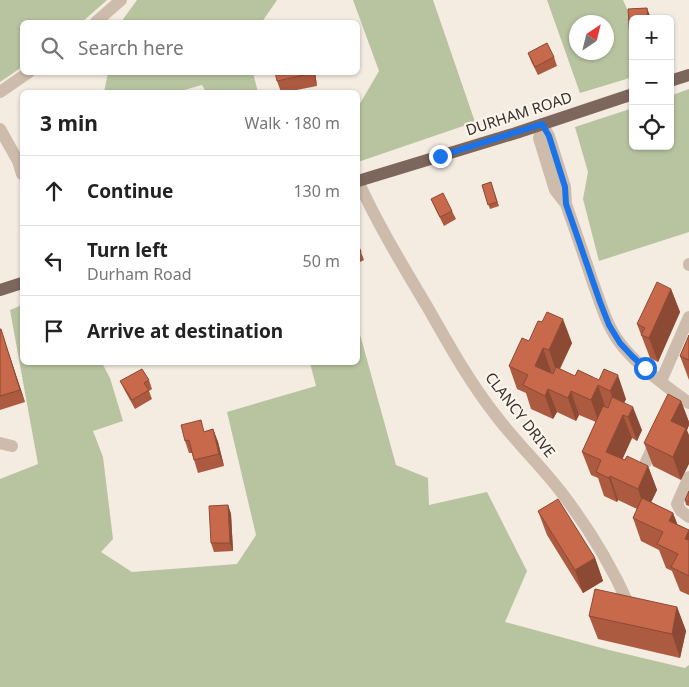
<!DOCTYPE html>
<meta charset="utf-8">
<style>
body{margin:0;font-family:"Noto Sans",sans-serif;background:#f6f6f6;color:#222}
.controls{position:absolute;right:15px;top:15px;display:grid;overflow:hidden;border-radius:8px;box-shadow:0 1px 4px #0004}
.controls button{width:45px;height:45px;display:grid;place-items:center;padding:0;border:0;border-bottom:1px solid #e0e0e0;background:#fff;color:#222;font:25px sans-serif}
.compass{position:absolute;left:569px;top:15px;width:45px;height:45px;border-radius:50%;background:#fff;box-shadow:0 1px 4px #0004;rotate:35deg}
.stop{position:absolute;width:15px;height:15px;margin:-11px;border:4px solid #1a73e8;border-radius:50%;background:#fff}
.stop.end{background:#1a73e8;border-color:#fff;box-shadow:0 1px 5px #0008}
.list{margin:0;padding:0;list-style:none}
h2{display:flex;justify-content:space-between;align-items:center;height:65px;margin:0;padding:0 20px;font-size:21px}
h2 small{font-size:16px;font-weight:400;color:#767676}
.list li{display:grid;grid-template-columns:32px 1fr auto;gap:15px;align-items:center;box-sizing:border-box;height:70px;padding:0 20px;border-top:1px solid #e0e0e0}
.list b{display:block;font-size:19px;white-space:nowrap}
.list p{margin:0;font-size:16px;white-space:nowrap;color:#767676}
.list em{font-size:16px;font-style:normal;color:#767676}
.icon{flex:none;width:28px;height:28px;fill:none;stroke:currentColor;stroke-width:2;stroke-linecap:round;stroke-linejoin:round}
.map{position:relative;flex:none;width:689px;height:687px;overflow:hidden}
.search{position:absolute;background:#fff;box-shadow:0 1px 4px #0004;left:20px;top:20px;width:340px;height:55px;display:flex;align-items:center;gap:12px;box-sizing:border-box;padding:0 18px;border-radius:8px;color:#767676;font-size:19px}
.panel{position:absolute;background:#fff;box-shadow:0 1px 4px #0004;left:20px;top:90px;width:340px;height:275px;border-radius:8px}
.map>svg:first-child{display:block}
.green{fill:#b8c4a0;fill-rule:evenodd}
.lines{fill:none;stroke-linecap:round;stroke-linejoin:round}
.minor{stroke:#cdbbac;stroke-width:12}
.major{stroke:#7d675c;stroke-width:12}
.wall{fill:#ac5a40}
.shaded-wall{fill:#8c4a34}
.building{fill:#c8694b;stroke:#8c4a34}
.route{stroke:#1a73e8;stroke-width:6}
.labels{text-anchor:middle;stroke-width:4.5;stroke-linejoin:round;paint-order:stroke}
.street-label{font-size:15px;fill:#3b302b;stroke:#fbf5ee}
</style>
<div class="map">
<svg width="689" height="687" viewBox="0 0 689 687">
<rect width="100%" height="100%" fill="#f4ebe1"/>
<path class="green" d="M0,0H107L82,22H22V67L0,82Z
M137,0H277L262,22H121Z
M353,0H433L475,122L358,162V107L379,71Z
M547,0H623L633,22V77L580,93ZM576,22H606V52H576Z
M108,73H253L258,92H206L202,85L177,92H104Z
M689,89V232L599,261L583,199L588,172L575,127L633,108V146H670V96Z
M22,305V362L102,363L110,378L123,421L93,431L103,457L113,539L101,552L132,572L237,564L256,535L227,412L316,386L310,363L358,362V329L361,338L396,465L428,478L429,505L487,492L527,571L505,622L609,650L685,668L689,665V687H0V479L38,464L10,310Z"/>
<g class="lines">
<path class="minor" d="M96,22L121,0
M0,92L29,72
M542,124L549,136L565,187L566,204L555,190L539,138Z
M0,129L18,161L22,174
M358,181C378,225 403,266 428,308C449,345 470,383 497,417C517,443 541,466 561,492C588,527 610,563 628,603L635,604
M566,204C575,230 584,255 592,280C600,301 606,325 620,343C635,364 668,388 689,403
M689,264V265
M661,381L689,317
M0,443L12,446
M646,462L655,442
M689,477L677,504L681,511L689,517"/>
<path class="major" d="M670,81L689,75
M358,181L516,133L633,94
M0,290L22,283"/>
</g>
<path class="wall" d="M647,8L650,19H633V45L630,37L628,9Z
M528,53L554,57L557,66L538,75L531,61Z
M315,72L317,86L286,92H281L277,81Z
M491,182L499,206L490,209L482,185Z
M431,199L452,211L456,219L444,226L435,208Z
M358,244L364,260L358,263Z
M671,289L680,312L658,362L650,358L637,324Z
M0,329H1L5,342L25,402L0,410Z
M689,335V380L680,356Z
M529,341L572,343L560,369L575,376L578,370L626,399L624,403L642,430L637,441L632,438L622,459L648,466L657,490L651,502L673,513L677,524L689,530V595L680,591L672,571L666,568L659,550L641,541L633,518L637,509L618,500L617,502L604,496L598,478L591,475L582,452L596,422L579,415L576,421L557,412L553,419L531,409L526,393L517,389L509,366Z
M149,380L152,389L149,391L152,399L135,409L124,389L120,381Z
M681,401L689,422V425L687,430L681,480L653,466L644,443Z
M213,429L218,442L224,466L198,473L192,453H189L185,441L205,431Z
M689,491V506L686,505L685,500Z
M228,505L231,514L233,551L214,552L211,543Z
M538,511L595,558L603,581L583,593L547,535Z
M677,607L686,631L680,658L598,639L589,616Z"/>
<path class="shaded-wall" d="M647,8L650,16V19H648Z
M313,72H315L317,86Z
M671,289L680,312L658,362L649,338Z
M563,319L572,343L557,374L549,350Z
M1,329L5,342L25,402L20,390Z
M543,348L551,371L543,389L535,366Z
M618,375L626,399L619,414L610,391Z
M598,385L606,409L599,424L591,400Z
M548,389L557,412L553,419L545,396Z
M571,391L579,415L576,421L568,398Z
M681,401L689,422V425L687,430L689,435V464L681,480L673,457L671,421Z
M633,407L642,430L637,441L628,417Z
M623,415L632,438L615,476L606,452Z
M213,429L218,442L224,466L219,454Z
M648,466L657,490L646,513L638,489Z
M610,476L618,500L617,502L609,478Z
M228,505L231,514L233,551L230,543Z
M673,513L682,536L669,521Z
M689,531V549L685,539Z
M595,558L603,581L583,593L575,570Z
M677,607L686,631L680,658L672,634Z"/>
<path class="building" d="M647,8L648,19H633V37H630L628,9Z
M547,43L554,57L535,67L528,53Z
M275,72H313V73L277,81Z
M491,182L497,202L488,205L482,185Z
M443,193L452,211L440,217L431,199Z
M358,244L361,252L358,254Z
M657,282L671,289L649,338L641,335L645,328L637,324Z
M547,312L563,319L549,350L543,348L535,366L553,374L556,367L575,376L578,370L599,380L604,369L618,375L610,391L598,385L591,400L571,391L568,398L548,389L545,396L523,385L528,375L509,366L522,338L529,341L538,321L542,322Z
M0,329H1L20,390L0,396Z
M689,335V360L680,356Z
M142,369L149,380L144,383L149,390L132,400L120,381Z
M668,394L681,401L671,421L686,428L673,457L644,443Z
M612,397L633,407L628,417L623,415L606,452L625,460L627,456L648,466L638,489L610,476L609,478L596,472L601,460L582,452L603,406L608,408Z
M201,420L204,432L213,429L219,454L194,460L189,440L185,441L181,425Z
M689,491V502L685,500Z
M642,498L673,513L669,521L689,530L685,539L689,540V576L671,567L678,554L657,544L663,532L633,518Z
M558,499L595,558L575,570L538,511Z
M228,505L230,543H211L209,506Z
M595,589L677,607L672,634L589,616Z"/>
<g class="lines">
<path class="route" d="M440,156L542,124L549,136L565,187L566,204L600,302L609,325L620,343L632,356L645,368"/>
</g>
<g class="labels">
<g class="street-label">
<text transform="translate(519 114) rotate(-18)" y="5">DURHAM ROAD</text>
<text transform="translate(520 415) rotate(52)" y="5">CLANCY DRIVE</text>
</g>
</g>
</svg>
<div class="controls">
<button>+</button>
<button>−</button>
<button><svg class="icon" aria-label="locate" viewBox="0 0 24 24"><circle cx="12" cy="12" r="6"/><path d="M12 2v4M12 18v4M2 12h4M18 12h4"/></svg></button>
</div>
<svg class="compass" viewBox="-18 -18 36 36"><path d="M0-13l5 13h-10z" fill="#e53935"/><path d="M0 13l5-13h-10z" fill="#767676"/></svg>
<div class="stop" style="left:645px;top:368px"></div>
<div class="stop end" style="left:440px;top:156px"></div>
<div class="search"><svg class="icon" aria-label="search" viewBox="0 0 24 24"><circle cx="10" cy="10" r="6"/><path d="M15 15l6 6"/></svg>Search here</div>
<section class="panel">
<h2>3 min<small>Walk · 180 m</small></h2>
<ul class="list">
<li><svg class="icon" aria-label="ahead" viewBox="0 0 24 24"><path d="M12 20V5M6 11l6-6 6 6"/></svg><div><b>Continue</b></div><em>130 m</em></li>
<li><svg class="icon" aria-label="left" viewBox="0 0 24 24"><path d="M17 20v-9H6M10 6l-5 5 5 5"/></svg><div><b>Turn left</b><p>Durham Road</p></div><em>50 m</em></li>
<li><svg class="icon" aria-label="arrive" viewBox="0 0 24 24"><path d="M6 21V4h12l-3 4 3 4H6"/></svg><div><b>Arrive at destination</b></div></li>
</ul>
</section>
</div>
